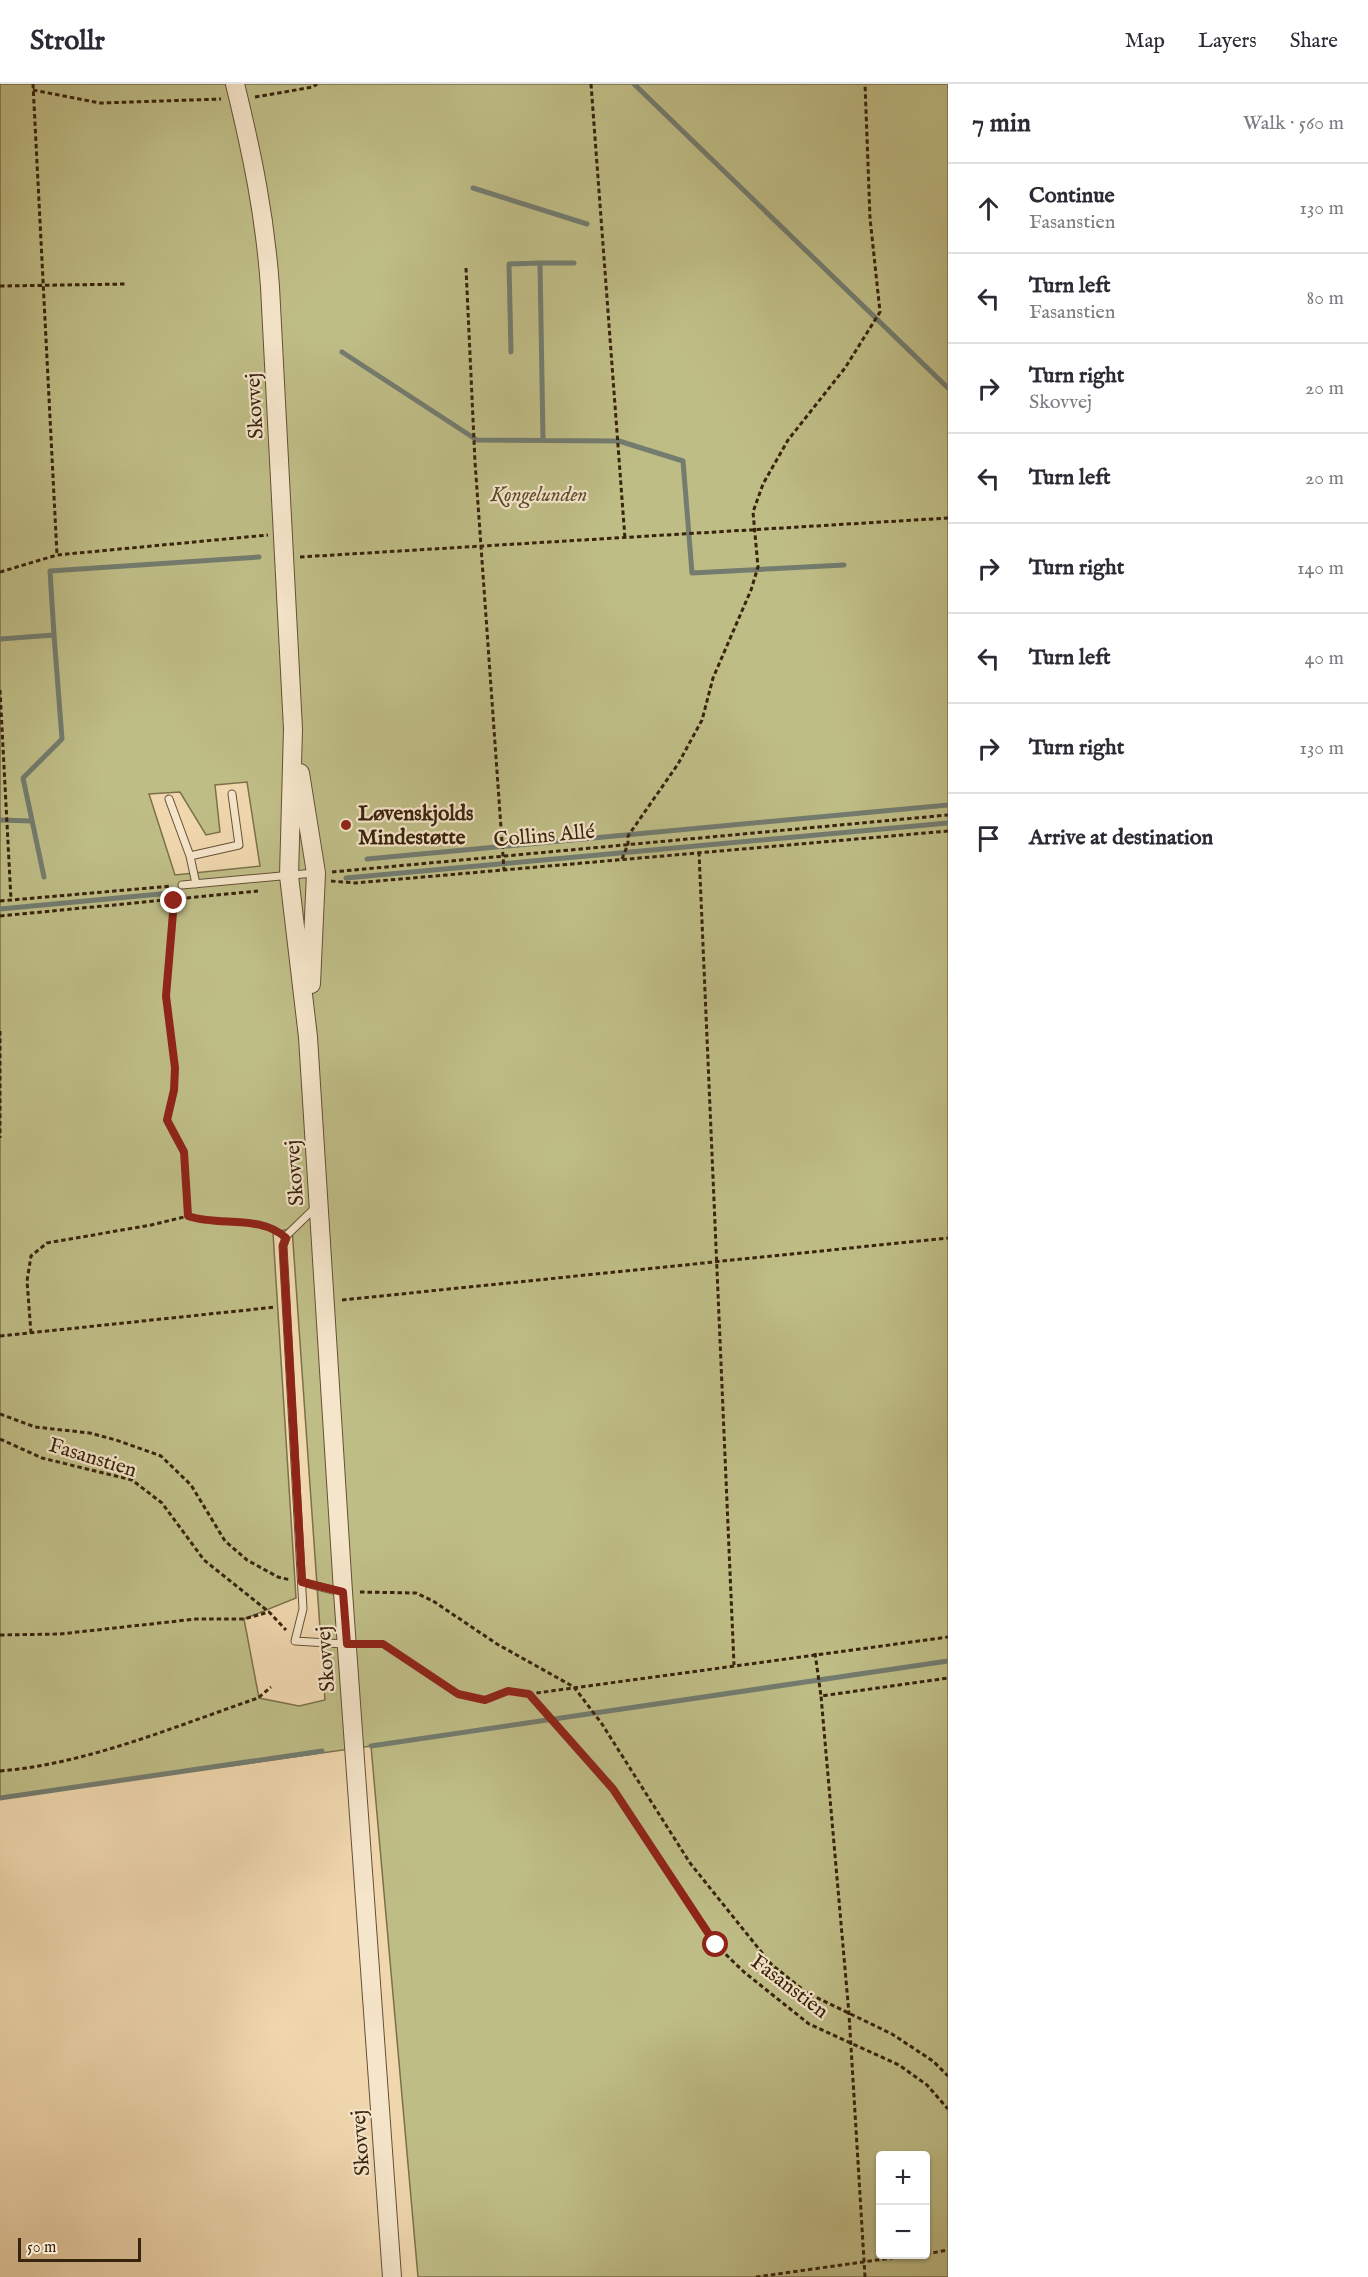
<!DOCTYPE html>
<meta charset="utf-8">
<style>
body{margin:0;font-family:"IM FELL English",serif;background:#f7f7f7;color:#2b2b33}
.controls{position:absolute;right:18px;bottom:18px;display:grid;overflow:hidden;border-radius:6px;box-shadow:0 2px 4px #0004}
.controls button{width:54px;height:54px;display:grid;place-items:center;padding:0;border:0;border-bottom:2px solid #e1e1e2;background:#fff;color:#2b2b33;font:30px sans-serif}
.scale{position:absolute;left:18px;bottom:15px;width:123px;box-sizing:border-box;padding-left:6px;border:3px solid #38230d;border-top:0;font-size:16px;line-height:21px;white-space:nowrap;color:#38230d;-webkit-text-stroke:4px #f5e5ca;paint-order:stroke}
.stop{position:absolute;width:18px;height:18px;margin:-14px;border:4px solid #8f2418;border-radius:50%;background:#fff}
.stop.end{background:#8f2418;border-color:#fff;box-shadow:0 2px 6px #0008}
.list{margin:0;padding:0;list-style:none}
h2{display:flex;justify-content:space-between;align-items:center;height:78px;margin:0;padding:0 24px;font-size:26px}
h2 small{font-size:20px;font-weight:400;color:#7c7c81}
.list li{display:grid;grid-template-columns:39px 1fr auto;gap:18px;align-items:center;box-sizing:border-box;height:90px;padding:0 24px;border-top:2px solid #e1e1e2}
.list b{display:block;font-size:22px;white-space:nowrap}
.list p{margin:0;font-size:20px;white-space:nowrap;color:#7c7c81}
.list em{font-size:20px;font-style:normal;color:#7c7c81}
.icon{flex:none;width:33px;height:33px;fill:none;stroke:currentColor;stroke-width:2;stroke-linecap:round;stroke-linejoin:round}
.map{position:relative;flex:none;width:948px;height:2193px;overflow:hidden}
header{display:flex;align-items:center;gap:36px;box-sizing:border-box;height:84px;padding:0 30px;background:#fff;border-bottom:2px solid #e1e1e2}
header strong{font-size:28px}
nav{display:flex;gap:33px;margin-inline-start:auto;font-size:21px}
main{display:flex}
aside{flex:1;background:#fff}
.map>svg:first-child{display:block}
.green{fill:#bfbd86;stroke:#7c704a;stroke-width:1.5;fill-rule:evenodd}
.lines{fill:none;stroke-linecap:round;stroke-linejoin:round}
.stream{stroke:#737c6f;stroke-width:5}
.service-casing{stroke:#665035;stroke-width:9}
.tertiary-casing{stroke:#665035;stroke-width:20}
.path{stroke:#38230d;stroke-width:3;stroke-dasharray:4.5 3;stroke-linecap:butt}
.service{stroke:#f5e5ca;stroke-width:7}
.tertiary{stroke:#f5e5ca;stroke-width:18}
.route{stroke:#8f2418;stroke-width:8}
.poi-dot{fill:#8f2418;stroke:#f5e5ca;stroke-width:2}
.labels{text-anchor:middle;stroke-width:4.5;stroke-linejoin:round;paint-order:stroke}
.street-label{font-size:21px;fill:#38230d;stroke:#f5e5ca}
.park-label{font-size:21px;font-style:italic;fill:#5a4a2b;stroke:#f5e5ca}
.poi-label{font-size:21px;font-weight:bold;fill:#38230d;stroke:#f5e5ca;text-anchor:start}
</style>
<header>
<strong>Strollr</strong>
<nav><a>Map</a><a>Layers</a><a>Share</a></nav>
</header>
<main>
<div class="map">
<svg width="948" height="2193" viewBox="0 0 948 2193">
<rect width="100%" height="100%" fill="#f0d7ae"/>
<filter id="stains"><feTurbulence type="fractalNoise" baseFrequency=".00333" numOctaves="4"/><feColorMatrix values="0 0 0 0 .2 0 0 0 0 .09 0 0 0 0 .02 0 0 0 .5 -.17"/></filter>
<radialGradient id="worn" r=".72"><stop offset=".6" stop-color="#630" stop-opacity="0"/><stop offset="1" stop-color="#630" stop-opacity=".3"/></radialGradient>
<path class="green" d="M0,0H948V2193H418L371,1662L0,1714ZM247,698L260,782L175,791L149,710L180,708L206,751L220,748L215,701ZM292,1144L325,1616L299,1622L259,1614L244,1535L296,1514L273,1149ZM880,2072H926V2170H880Z"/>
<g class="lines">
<path class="stream" d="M634,0L948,304
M473,104L587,140
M540,179H574
M342,268L477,356L619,357L683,377L692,489L844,481
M511,268L509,180L540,179L543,356
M0,555L54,551L50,487L259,473
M0,736L32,737
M367,775L948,721
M44,793L23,694L62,655L54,551
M346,794L948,739
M0,825L171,809
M371,1662L948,1577
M0,1714L322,1667"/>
<defs>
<path id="service" d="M169,715L190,772
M196,800L190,772L239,761L232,710
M182,801L314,789
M317,1122L287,1151L283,1162L303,1525L295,1557L344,1560
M302,1498L340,1508"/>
<path id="tertiary" d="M235,0C252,69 265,132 270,203L293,645L289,792L308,953L343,1508L392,2193
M300,689L316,789L311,900"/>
</defs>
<use href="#service" class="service-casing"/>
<use href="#tertiary" class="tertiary-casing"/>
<path class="path" d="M33,0L57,471
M591,0L625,455
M33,6L100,19L221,15
M255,13L313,3L317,0
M466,184L475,378L504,786
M0,202L127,200
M300,473L948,434
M0,488L57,471L268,451
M0,606L11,816
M699,768L734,1581
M622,775L628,760V752L678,680L702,636L713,594L751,506L758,483L753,428L763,400L788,356L845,284L880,228L870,134L865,0
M332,788L948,731
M331,797L355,799L948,747
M175,809L166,912L175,984L174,1006L167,1036L184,1068L188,1132
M0,817L172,802
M0,832L258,807
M0,947V1054
M342,1216L948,1154
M31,1249L27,1197L31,1172L47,1159L151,1141L188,1132L203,1137L255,1139L278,1147
M0,1252L276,1223
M0,1330L35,1343L90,1349L116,1356L161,1372L191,1401L225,1457L247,1476L278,1493L291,1496
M0,1355L42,1374L132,1396L162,1419L204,1476L269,1528L286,1546
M360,1508L416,1509L433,1517L497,1560L574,1603L602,1640L690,1779L771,1880L807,1909L892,1950L933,1977L948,1992
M0,1551L60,1550L196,1535H244L269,1528
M364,1560H383L458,1610L485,1616L508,1607L529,1610L613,1705L716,1861L744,1888L809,1940L899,1981L927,2001L948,2025
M815,1569L821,1612
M529,1610L948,1553
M0,1687C87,1680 176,1642 258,1614L271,1603
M926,2170L948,2166
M756,2193L920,2170
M865,2193L849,1930L821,1612L948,1594"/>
<use href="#service" class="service"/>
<use href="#tertiary" class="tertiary"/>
</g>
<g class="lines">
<path class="route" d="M174,817L166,912L175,984L174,1006L167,1036L184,1068L188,1132C220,1143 260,1130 286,1154L283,1162L302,1498L343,1508L347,1560H383L458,1610L485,1616L508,1607L529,1610L613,1705L716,1861"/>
</g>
<circle class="poi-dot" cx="346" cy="741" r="6"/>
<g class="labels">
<g class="street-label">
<text transform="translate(254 322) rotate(-93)" y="7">Skovvej</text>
<text transform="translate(544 751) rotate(-5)" y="7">Collins Allé</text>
<text transform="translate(294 1089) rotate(-94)" y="7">Skovvej</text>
<text transform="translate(93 1373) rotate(17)" y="7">Fasanstien</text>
<text transform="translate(325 1575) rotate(-94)" y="7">Skovvej</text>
<text transform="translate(790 1902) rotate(37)" y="7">Fasanstien</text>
<text transform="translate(360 2059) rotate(-94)" y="7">Skovvej</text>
</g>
<g class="park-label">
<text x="539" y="417">Kongelunden</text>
</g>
<g class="poi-label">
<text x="358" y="736">Løvenskjolds<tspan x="358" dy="24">Mindestøtte</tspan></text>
</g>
</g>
<rect width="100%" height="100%" filter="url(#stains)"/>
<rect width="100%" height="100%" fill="url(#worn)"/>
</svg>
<div class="controls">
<button>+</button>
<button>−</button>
</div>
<div class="scale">50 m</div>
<div class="stop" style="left:716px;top:1861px"></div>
<div class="stop end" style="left:174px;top:817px"></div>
</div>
<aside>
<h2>7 min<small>Walk · 560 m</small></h2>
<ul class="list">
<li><svg class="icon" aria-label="ahead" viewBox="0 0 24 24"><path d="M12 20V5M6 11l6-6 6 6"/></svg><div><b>Continue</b><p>Fasanstien</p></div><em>130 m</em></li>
<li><svg class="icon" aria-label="left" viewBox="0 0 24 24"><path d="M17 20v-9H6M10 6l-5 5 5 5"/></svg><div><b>Turn left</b><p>Fasanstien</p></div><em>80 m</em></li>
<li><svg class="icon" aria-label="right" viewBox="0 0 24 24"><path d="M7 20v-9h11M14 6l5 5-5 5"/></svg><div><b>Turn right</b><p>Skovvej</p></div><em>20 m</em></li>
<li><svg class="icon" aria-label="left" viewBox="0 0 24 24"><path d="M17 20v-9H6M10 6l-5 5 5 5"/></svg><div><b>Turn left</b></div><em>20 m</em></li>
<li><svg class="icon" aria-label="right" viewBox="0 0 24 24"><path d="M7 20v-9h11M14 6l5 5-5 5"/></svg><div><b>Turn right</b></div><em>140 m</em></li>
<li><svg class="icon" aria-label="left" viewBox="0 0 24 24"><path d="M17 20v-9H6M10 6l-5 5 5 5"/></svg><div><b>Turn left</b></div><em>40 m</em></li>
<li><svg class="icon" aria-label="right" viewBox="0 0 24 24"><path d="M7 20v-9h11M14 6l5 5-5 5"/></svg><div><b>Turn right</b></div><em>130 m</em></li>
<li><svg class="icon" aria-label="arrive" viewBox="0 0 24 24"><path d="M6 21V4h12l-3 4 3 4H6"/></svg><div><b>Arrive at destination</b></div></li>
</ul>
</aside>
</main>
